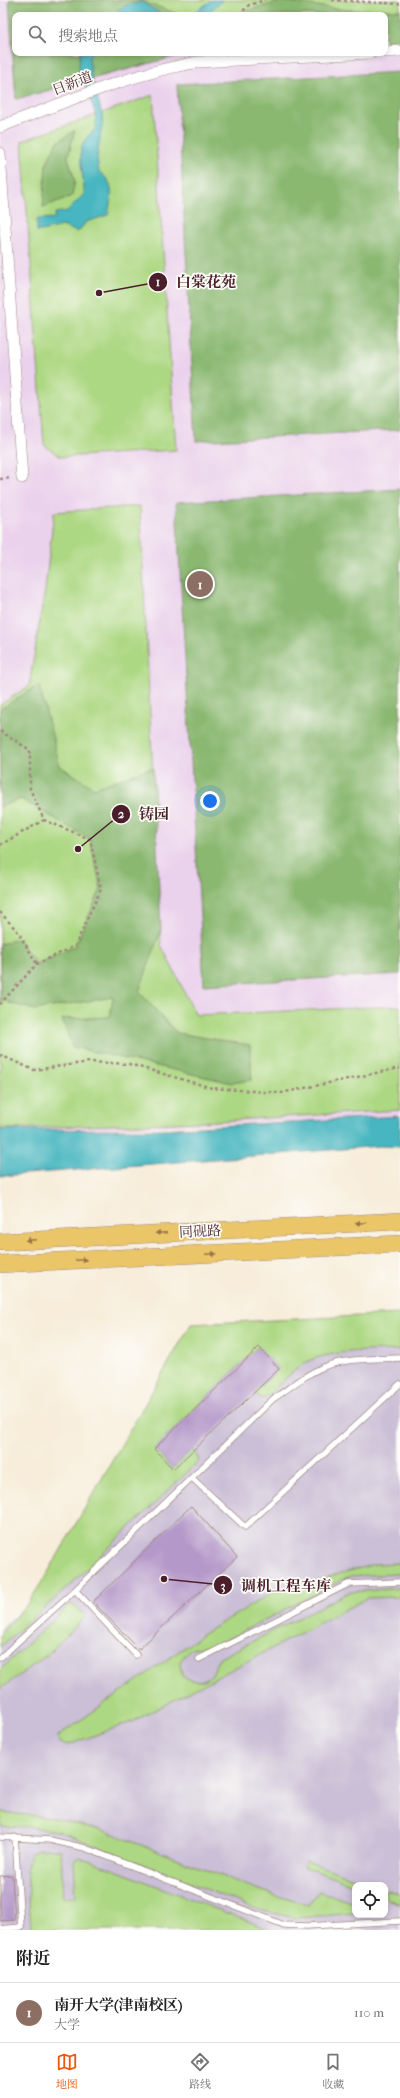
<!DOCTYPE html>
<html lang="zh">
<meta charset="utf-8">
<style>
body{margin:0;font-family:"IM FELL French Canon","Noto Serif SC",serif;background:#f6f6f6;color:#222}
.controls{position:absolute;right:12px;bottom:12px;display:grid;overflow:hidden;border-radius:8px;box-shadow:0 2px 6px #0003}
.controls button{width:36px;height:36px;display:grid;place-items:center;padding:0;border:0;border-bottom:1px solid #e0e0e0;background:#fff;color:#222;font:20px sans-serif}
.you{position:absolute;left:210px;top:801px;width:14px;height:14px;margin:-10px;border:3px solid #fff;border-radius:50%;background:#1a73e8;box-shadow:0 0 0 6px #1a73e833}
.badge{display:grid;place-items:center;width:26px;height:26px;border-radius:50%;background:#ea580c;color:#fff;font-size:13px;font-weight:700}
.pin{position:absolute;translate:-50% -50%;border:2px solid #fff;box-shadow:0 1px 4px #0006}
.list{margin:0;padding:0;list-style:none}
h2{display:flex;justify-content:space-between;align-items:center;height:52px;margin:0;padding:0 16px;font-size:17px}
h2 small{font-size:13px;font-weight:400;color:#767676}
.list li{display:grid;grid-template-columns:26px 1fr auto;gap:12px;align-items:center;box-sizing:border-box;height:60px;padding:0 16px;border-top:1px solid #e0e0e0}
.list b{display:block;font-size:15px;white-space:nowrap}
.list p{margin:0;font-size:13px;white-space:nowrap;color:#767676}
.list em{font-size:13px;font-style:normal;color:#767676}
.icon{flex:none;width:22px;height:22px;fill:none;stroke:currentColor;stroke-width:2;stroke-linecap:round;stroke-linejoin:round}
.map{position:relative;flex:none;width:400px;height:1930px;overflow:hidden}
.search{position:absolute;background:#fff;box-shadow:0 2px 6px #0003;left:12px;right:12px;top:12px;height:44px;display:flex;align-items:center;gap:10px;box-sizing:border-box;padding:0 14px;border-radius:8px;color:#767676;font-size:15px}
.sheet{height:112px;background:#fff}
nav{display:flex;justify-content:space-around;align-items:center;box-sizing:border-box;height:56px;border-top:1px solid #e0e0e0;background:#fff;font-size:11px;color:#767676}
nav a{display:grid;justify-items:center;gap:2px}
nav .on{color:#ea580c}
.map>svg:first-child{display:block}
.built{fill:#ead1ec;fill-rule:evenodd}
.industrial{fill:#cabfd6;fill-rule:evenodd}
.green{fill:#add883;stroke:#7c7c57}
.forest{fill:#8ab871;stroke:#6a6c4e}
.water{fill:#47b6c0;stroke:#486a76}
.building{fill:#b498c9}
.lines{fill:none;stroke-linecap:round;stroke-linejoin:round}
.service-casing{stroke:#a08682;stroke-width:7}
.minor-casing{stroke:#a08682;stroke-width:12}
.primary-casing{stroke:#a08682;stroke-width:18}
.path{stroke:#a08682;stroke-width:2.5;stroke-dasharray:3 3;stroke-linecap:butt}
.service{stroke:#fff;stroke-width:5.5}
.minor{stroke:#fff;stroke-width:11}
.primary{stroke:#ebc669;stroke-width:17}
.oneway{fill:#9a724a}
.labels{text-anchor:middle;stroke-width:3.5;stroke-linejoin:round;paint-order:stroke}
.street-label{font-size:14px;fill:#4a1f2b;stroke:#fdfcf7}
.leader{fill:none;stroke:#4a1f2b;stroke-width:1.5}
.callout-dot{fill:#4a1f2b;stroke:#fdfcf7;stroke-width:1.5}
.mark-label{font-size:12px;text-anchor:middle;font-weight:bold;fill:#fff}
.callout-label{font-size:15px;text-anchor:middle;font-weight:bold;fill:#4a1f2b;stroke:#fdfcf7;stroke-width:3.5;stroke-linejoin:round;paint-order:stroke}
</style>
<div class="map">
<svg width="400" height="1930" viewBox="0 0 400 1930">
<rect width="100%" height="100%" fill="#fdfcf7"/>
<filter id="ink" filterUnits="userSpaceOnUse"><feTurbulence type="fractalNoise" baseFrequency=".025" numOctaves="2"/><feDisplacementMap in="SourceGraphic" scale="8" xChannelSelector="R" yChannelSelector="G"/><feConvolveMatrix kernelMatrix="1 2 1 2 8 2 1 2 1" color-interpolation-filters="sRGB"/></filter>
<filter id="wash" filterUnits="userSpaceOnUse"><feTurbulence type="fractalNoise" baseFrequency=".012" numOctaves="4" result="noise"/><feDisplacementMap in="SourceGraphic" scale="16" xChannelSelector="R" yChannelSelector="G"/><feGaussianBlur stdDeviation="0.9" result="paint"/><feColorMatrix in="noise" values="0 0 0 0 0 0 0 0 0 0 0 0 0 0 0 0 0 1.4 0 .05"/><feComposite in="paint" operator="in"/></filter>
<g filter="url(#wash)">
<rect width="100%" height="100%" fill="#f7edda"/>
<path class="built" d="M0,0H400V1116L0,1133ZM15,15H385V53H15Z"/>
<path class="industrial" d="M400,1314V1930H0V1629L29,1602L47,1574L191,1324ZM355,1885H385V1915H355Z"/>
<path class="green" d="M9,0H400V40L385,41V15H15V53H188L16,99Z
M153,95L176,450L61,457L44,445L22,141Z
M140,506L161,945L196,1015L400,1006V1110L199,1122L0,1129V705L29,686L45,590L54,512Z
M400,1314V1350C372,1351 324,1349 300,1366C288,1375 277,1387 266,1398H260L254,1392L279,1369L258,1347L154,1449L173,1469L192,1450L196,1454L199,1461L69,1586L0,1647V1634L29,1602L47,1574L191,1324Z
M400,1563V1574L350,1576L214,1646C195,1649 192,1644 180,1662L182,1676C191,1681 204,1684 212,1674C215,1670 215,1664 218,1659L349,1592L400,1588V1597L367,1598L134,1721L68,1745L59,1743L58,1736L205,1633L273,1592L375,1564Z
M71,1603L86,1616L46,1656L0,1689V1670Z
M0,1812L52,1818L105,1831L256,1889L308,1905L319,1891L355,1903V1913L296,1918L259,1910L61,1832L33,1827L0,1826Z
M47,1848L61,1850L63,1897H76L74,1861L79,1858L92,1861L271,1930H31L27,1867L30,1854L38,1849Z
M306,1861L373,1885L355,1886L303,1866Z
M385,1889L400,1894V1904L385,1898Z"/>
<path class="forest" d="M9,0H139L181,15H15V53H188L16,99Z
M282,1L346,10H400V40L385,41V15H230Z
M400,72V430L196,441L177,84Z
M75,130L68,157L75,181L72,196L43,207L46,165L56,143Z
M400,489V974L204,985L176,502Z
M39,685L60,766L94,788L153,767L161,930L139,992L177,1033L250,1045L252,1080L232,1083L72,1047L62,1019L110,1017L113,997L34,1010L0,1000V944L18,939L37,964L75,946L101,889L90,839L21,799L0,807V709Z"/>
<path class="water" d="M212,0H223L206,15H183L195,12Z
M142,2L163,15H114C121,5 130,4 142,2Z
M80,53H92L89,58L91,74L103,118L97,158L99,172C117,184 111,197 108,215L86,222L78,232L62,226L37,232V219L55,218V213L67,211L84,194C85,177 74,150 87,137C90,133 93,132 96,128V115L79,69Z
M400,1116V1147L380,1146L0,1176V1130L161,1129Z"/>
<g id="blocks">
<path class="building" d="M259,1347L279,1369L173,1469L154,1449Z
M191,1506L237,1557L139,1649L93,1602Z
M12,1875L15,1920L0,1921V1876Z"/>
</g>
</g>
<g filter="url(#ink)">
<use href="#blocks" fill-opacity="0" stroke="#a08682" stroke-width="1"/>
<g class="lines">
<defs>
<path id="service" d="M192,1478L245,1527L400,1384
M75,1590L136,1655
M0,1658L75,1590L273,1399C291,1387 308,1372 329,1365C352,1358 376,1359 400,1358
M199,1659L348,1584L400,1582
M0,1837L50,1840L85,1848L284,1925L307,1926L400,1921
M0,1929L21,1927L15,1837"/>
<path id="minor" d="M385,52L400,51
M0,127C65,102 129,74 198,62L371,53
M0,153L22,478"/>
<path id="primary" d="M0,1242L400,1221
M0,1264L400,1244"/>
</defs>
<use href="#service" class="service-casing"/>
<use href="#minor" class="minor-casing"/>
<use href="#primary" class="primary-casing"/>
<path class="path" d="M332,0L400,4
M239,15L249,5L265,0
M0,479L11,478
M0,731L30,750V789L44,820L90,839L101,889L75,946L37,964L0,1004
M0,845L44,820
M0,912L18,932L37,964
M0,1055L34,1070L90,1062L129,1064L212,1088L281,1093L400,1068"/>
<use href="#service" class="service"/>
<use href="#minor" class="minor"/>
<use href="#primary" class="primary"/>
</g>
<defs><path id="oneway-solid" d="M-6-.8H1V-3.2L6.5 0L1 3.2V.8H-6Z"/></defs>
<g class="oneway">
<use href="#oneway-solid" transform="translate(361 1223) rotate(177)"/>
<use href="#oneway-solid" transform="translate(161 1233) rotate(177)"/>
<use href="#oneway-solid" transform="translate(31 1240) rotate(177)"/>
<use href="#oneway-solid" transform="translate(211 1254) rotate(-3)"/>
<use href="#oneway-solid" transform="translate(81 1260) rotate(-3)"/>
</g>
</g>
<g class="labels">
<g class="street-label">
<text transform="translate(72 83) rotate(-21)" y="5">日新道</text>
<text transform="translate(200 1231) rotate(-3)" y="5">同砚路</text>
</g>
</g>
<path class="leader" d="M99 293L158 282M78 849L121 814M164 1579L223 1585"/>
<g class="callout-dot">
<circle cx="99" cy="293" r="4"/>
<circle cx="78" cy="849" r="4"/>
<circle cx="164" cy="1579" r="4"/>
<circle cx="158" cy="282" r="10"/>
<circle cx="121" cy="814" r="10"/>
<circle cx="223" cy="1585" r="10"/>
</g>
<g class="mark-label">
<text x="158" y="286">1</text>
<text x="121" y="818">2</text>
<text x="223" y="1590">3</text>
</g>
<g class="callout-label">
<text x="206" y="287">白棠花苑</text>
<text x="154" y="819">铸园</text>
<text x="286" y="1591">调机工程车库</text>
</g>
</svg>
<div class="controls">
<button><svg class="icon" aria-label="locate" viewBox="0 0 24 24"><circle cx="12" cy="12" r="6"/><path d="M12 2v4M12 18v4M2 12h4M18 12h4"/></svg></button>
</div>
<div class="you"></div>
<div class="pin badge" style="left:200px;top:584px;background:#8d6e63">1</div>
<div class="search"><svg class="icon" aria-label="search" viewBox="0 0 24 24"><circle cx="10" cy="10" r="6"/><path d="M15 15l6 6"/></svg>搜索地点</div>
</div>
<section class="sheet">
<h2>附近<small></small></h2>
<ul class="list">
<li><span class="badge" style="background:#8d6e63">1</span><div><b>南开大学(津南校区)</b><p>大学</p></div><em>110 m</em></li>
</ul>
</section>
<nav>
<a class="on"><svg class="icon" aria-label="map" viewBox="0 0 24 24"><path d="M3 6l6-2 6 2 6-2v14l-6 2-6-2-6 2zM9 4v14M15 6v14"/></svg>地图</a>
<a><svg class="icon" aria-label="directions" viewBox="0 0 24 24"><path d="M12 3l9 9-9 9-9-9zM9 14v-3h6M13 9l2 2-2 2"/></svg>路线</a>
<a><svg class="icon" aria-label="saved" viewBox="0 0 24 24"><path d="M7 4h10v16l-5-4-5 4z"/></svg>收藏</a>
</nav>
